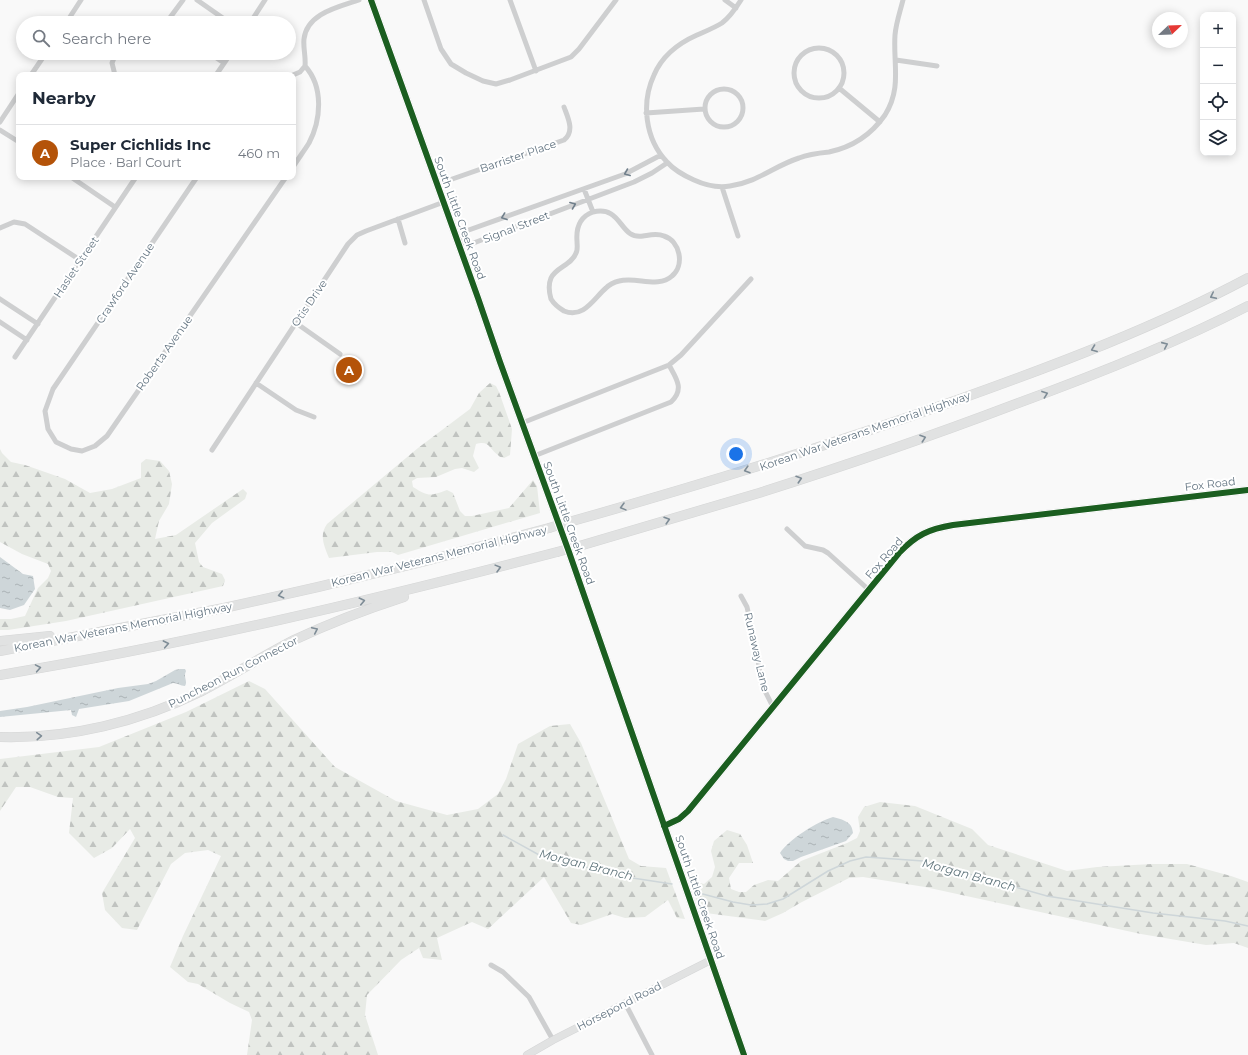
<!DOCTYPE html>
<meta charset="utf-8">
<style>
body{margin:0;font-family:Montserrat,sans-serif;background:#f2f2f3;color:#1f2937}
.controls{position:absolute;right:12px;top:12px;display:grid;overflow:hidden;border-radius:8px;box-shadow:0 2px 10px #0003}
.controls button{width:36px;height:36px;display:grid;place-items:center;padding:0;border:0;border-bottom:1px solid #e0e1e3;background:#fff;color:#1f2937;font:20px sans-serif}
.compass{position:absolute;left:1152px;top:12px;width:36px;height:36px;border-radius:50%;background:#fff;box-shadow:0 2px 10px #0003;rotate:67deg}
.you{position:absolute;left:736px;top:454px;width:14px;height:14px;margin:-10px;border:3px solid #fff;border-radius:50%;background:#1a73e8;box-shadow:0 0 0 6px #1a73e833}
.badge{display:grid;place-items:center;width:26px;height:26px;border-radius:50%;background:#b45309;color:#fff;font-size:13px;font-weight:700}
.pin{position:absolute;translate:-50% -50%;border:2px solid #fff;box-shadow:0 1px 4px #0006}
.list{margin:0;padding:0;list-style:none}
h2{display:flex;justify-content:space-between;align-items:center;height:52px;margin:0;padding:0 16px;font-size:17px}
h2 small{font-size:13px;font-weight:400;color:#747a83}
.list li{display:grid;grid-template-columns:26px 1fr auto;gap:12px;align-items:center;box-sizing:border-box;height:56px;padding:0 16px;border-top:1px solid #e0e1e3}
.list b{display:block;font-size:15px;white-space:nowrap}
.list p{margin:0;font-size:13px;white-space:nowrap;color:#747a83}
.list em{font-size:13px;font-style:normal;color:#747a83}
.icon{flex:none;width:22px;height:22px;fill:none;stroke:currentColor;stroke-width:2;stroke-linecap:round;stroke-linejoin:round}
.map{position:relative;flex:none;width:1248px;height:1055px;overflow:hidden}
.search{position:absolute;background:#fff;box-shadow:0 2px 10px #0003;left:16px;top:16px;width:280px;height:44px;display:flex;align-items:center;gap:10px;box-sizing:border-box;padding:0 14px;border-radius:22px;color:#747a83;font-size:15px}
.panel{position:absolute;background:#fff;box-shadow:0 2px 10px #0003;left:16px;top:72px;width:280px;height:108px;border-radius:8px}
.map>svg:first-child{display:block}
.forest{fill:url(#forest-firs)}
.water{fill:url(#water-ripples)}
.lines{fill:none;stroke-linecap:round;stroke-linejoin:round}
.stream{stroke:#ced6d9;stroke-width:1.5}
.secondary-casing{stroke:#d5d6d7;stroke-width:8}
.highway-casing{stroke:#d5d6d6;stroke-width:10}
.street{stroke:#cecfd0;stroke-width:5}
.secondary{stroke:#e1e2e2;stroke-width:7}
.highway{stroke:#e1e2e2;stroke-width:9}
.highway-bridge-casing{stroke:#d5d6d6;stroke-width:10;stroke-linecap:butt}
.highway-bridge{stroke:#e1e2e2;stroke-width:9}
.cycleway-casing{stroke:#fff;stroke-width:8}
.cycleway{stroke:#1b5e20;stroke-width:6}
.oneway{stroke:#707f8b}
.oneway2{stroke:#7e8c96}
.labels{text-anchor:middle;stroke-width:4;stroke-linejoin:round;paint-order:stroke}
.street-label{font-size:11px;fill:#657683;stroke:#fff}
.water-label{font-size:12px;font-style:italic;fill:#60757c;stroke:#fff}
</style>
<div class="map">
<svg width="1248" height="1055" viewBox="0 0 1248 1055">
<defs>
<pattern id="forest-firs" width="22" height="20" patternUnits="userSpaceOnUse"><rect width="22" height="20" fill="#e8ebe6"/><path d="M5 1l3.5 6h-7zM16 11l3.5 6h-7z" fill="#c0c3c0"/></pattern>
<pattern id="water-ripples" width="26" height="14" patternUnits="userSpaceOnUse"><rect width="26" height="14" fill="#ced6d9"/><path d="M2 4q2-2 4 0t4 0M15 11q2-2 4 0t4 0" fill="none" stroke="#abb2b5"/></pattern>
</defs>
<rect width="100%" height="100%" fill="#f9f9f9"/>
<path class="forest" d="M490,383L496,386L499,392L512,429L510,455L504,458C502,457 499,457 498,455C489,449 490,440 476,444L473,456L479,468L474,472L462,468L455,469L436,477L417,478L412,481L413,487C429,497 430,496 447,490L453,493L460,511L465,516H472L509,508L533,480L537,486L540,513L398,555L392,552H377L329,558C324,546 319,535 327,524L418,448L470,409L479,393Z
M0,449L2,453L11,462L25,465L65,479L90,493L112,489L141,478V463L146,459L160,461L169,471L172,484L169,504L159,521L155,539L176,535L243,489L247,493L245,499L212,523L195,543L199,562L203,567L222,574L225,580L223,586L66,621L8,630H0V619H11L25,616L38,588L48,578L51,571L48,564L22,554L0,542Z
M249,681L265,689L335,767L396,801L447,815L478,809L498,794L506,779L518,744L550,726L570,724L581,743L629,859L641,866L666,868L685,919L677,918L668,900L645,917L625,918L612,914L581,925L571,923L544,877L488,929L472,922L437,938L442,960L423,958L419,948L401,960L367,995L365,1015L378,1055H247L252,1020L249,1012L230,1003L198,984L188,982L170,967L183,936L221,856L208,850L185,853L171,864L137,930L122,928L105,910L102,893L135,838L130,829L112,848L94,858L69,833L73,798L58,797L30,787H16L0,811V759L99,747L186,712Z
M880,802L915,806L972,829L988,845L1067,871L1097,867L1152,864H1187L1231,876L1248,882V948L1234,943L1206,945L1141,934L925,887L863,877L849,878L800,903L783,913L765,921L706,913L697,902L690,880L704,884L712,877L715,867L711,851L714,841L727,830L740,834L747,845L753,863H739L729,878L731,889L739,892H746L754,885L768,880L778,881L801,861L847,843L857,838L860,831L858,817L864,807Z"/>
<path class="water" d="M0,557L23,574L33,576L35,589L24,605L10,610L0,608Z
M180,669H185L186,671C183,677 188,681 185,686C180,686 178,683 173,683L129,701L79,709L76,717L72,715L71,710L0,717V711L27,707L118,688L148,684L156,681L175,670Z
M833,817C843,820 852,821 853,833L846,841L801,857L793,861H788L784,859L780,853C788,840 818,821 833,817Z"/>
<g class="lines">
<path class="stream" d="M503,835L541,856L626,877L672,884
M699,893L733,902L751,905L767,904L783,899L828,871L850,861L866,857L923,861L1047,896L1153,913L1225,921L1248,926"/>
<defs>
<path id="secondary" d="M371,0L478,298L500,362L569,552L744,1055
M664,826L679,819L688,811L899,553C916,535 929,529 953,525L1248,490
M527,1055L553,1040L711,960"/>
<path id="highway" d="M569,522C701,485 831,445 960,399C1058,364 1156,327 1248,278
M576,547C637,529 698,511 759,493C844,466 929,437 1013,405C1093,376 1172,345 1248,306
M0,641L50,636
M0,651L224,608L318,587L422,562L549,528
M0,675C188,644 373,600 557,552
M0,737C69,739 139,722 202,691C233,675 263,656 294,640C330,623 367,609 404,597"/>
</defs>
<use href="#secondary" class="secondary-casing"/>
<use href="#highway" class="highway-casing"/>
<path class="street" d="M197,0L230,23
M424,0L441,49L451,64L466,73L483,81L496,84L510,80L571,57L579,49L616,0
M510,0L536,71
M725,0L736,8
M741,0C736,8 730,17 722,23C714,28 706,31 697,35C679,43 662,56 654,75C641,103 645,139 667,162C674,170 685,176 694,180C705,185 718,188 730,186C758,182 774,166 799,158C809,154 819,153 829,152C853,147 871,135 885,115C902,88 893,64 895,35C896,23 900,12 903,0
M66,23L81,0
M141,23L152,20L163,23
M166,23L183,0
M250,23L265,0
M794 73a25 25 0 1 1 50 0a25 25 0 1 1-50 0Z
M209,53L224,63
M896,60L937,66
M31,75L46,53
M115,75L112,63L116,53
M216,75L231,53
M293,75L300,72L305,66C306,57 303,48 304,39C307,13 339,7 359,0
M839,88L880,122
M705 108a19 19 0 1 1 38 0a19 19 0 1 1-38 0Z
M646,113L704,109
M0,122L19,93
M0,130L19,142
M661,155L625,174L466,231L458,241L471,244L634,182L652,173L667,163
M293,167C298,159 304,151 309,143C321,120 324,87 305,66
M71,177L115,207
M197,177L53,389L45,411L48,429L56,442L71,449L82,451L95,446L107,436L286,177
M438,184L564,140C575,131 568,118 564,107
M722,187L738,236
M584,189L593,212C579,217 576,228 577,241C577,245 578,250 576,253C572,265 556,267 551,278C548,285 549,292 551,299C554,304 559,308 564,311C584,319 594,298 606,288C610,284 615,282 619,281C636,276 658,289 672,276C685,265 680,241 664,236C657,233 650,235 643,236C619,240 623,205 593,212
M398,219L405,243
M0,228L14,222L25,224L80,260
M0,299L38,324
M0,322L27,340
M296,323L340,354
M15,357L136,177
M256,383L296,410L314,417
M522,423L669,365L681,355L751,279
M212,450L348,244L357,235L366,231L444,202
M534,456L671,402C685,389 676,378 669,365
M787,529L805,546L823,550L828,553L869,590
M741,596L747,607L757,652L761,681L764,689L773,707
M491,965L503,972L529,997L553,1040
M625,1003L652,1055"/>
<use href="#secondary" class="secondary"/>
<use href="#highway" class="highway"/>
<defs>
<path id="highway-bridge" d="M549,528L569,522
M557,552L576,547"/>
</defs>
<use href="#highway-bridge" class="highway-bridge-casing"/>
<use href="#highway-bridge" class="highway-bridge"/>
<defs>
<path id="cycleway" d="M371,0L478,298L500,362L569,552L744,1055
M664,826L679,819L688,811L899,553C916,535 929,529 953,525L1248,490"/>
</defs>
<use href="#cycleway" class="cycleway-casing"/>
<use href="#cycleway" class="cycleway"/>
</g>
<defs><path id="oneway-chevron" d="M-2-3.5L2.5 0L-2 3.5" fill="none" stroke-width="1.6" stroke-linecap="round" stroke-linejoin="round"/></defs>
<g class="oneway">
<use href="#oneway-chevron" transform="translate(627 173) rotate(158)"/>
<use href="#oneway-chevron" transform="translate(573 205) rotate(-21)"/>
<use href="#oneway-chevron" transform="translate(504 217) rotate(160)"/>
</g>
<g class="oneway2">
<use href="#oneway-chevron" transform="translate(1213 296) rotate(154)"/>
<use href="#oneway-chevron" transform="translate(1165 345) rotate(-24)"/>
<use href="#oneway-chevron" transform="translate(1094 349) rotate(159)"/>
<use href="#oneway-chevron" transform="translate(1045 394) rotate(-20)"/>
<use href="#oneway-chevron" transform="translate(923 438) rotate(-19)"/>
<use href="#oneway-chevron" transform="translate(747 470) rotate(163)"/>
<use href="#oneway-chevron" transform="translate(799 479) rotate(-18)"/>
<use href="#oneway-chevron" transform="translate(623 507) rotate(165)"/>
<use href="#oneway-chevron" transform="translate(667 520) rotate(-17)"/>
<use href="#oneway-chevron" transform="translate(498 568) rotate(-15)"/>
<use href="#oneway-chevron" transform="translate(281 595) rotate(167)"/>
<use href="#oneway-chevron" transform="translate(362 601) rotate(-13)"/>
<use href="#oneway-chevron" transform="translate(315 630) rotate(-25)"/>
<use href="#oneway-chevron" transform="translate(166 644) rotate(-11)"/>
<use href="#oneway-chevron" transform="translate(38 668) rotate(-10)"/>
<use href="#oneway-chevron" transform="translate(39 736) rotate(-4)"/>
</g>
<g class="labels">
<g class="street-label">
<text transform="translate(518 156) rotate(-19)" y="4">Barrister Place</text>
<text transform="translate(460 218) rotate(70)" y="4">South Little Creek Road</text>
<text transform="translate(516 227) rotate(-21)" y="4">Signal Street</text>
<text transform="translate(76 267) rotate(-56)" y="4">Haslet Street</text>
<text transform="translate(125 283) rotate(-56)" y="4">Crawford Avenue</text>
<text transform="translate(309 303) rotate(-56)" y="4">Otis Drive</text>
<text transform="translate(164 353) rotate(-55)" y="4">Roberta Avenue</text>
<text transform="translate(865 431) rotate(-19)" y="4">Korean War Veterans Memorial Highway</text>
<text transform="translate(1210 484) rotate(-7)" y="4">Fox Road</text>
<text transform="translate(569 523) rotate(70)" y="4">South Little Creek Road</text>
<text transform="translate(439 556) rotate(-14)" y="4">Korean War Veterans Memorial Highway</text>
<text transform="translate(884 558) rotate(-49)" y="4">Fox Road</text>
<text transform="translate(123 627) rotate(-11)" y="4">Korean War Veterans Memorial Highway</text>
<text transform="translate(757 652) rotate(77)" y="4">Runaway Lane</text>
<text transform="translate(233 672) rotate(-27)" y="4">Puncheon Run Connector</text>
<text transform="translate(700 897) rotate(71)" y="4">South Little Creek Road</text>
<text transform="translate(619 1006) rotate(-27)" y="4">Horsepond Road</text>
</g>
<g class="water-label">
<text transform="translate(586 865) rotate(14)" y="4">Morgan Branch</text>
<text transform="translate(969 875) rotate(15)" y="4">Morgan Branch</text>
</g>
</g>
</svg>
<div class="controls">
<button>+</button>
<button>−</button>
<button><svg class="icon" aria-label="locate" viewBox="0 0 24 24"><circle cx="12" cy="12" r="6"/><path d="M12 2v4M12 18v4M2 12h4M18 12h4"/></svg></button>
<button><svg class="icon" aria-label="layers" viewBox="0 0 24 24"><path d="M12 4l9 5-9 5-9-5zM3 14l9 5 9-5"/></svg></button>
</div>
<svg class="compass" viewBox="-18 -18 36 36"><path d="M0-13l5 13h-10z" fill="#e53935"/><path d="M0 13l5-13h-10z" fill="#747a83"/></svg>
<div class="you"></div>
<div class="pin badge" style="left:349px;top:370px">A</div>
<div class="search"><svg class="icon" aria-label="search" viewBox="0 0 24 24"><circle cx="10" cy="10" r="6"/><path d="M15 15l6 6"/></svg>Search here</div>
<section class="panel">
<h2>Nearby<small></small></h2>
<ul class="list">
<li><span class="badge">A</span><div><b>Super Cichlids Inc</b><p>Place · Barl Court</p></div><em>460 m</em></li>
</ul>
</section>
</div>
